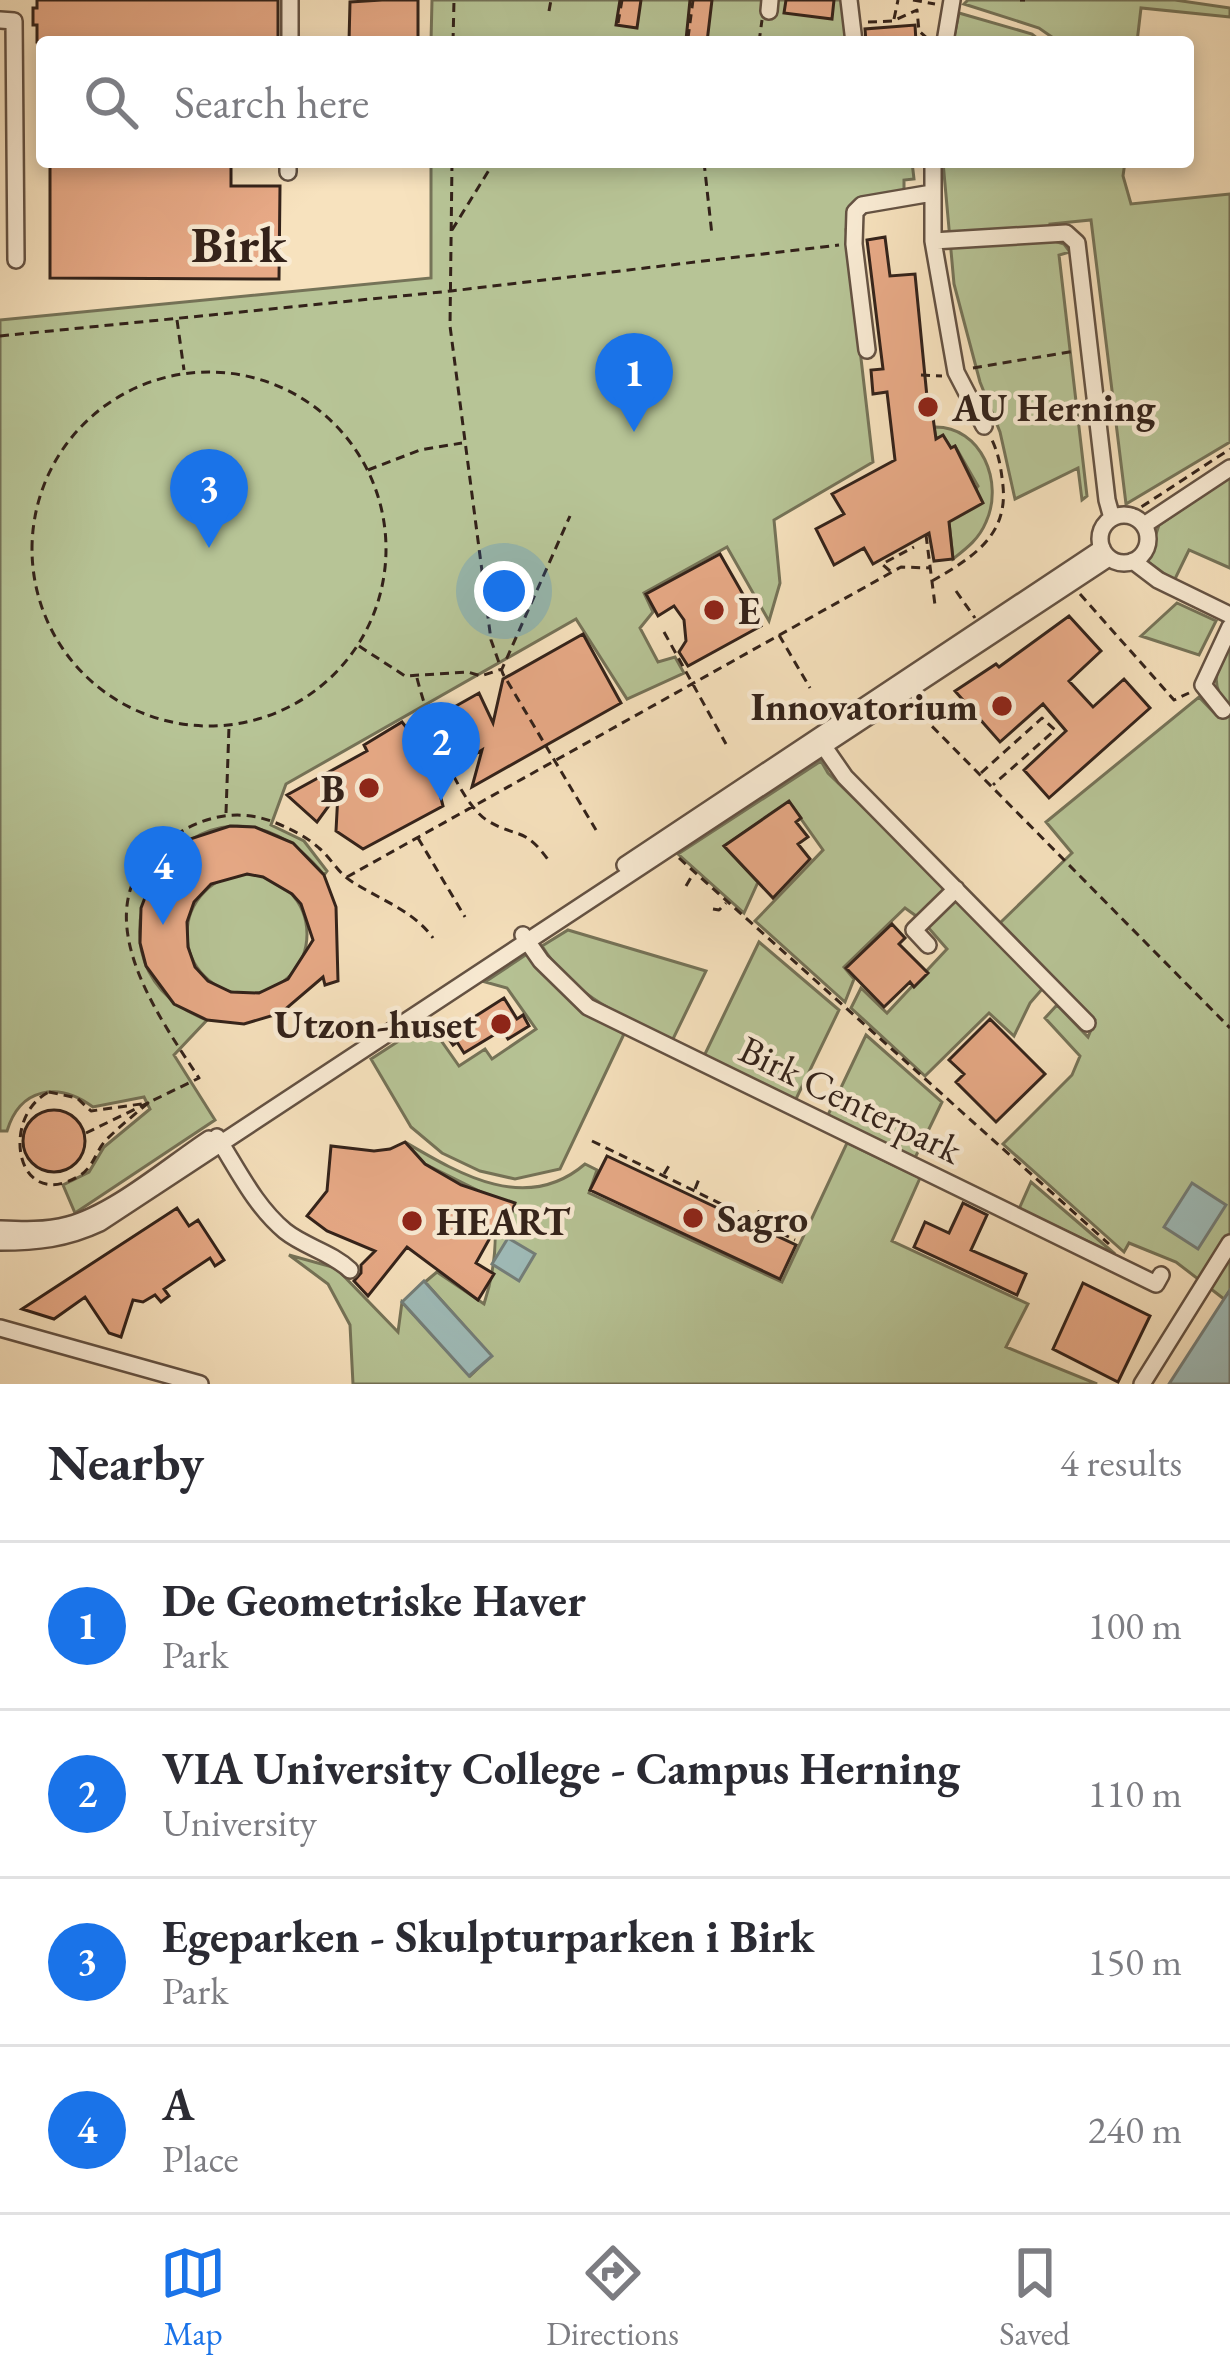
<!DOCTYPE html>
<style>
body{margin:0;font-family:"EB Garamond",serif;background:#f7f7f7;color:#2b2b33}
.you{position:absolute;left:504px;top:591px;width:42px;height:42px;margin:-30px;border:9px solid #fff;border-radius:50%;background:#1a73e8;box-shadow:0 0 0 18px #1a73e833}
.badge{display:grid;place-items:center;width:78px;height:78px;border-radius:50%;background:#1a73e8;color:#fff;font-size:39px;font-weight:700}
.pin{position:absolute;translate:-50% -99px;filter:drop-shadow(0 3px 6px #0008)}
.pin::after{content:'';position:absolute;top:63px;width:42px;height:36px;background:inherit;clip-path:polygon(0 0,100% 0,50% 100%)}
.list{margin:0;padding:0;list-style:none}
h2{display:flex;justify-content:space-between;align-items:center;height:156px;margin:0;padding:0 48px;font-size:51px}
h2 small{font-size:39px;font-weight:400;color:#7c7c81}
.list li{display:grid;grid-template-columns:78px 1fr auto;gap:36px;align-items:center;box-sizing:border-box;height:168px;padding:0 48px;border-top:3px solid #e1e1e2}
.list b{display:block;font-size:45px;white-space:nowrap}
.list p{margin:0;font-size:39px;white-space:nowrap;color:#7c7c81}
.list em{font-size:39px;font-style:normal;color:#7c7c81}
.icon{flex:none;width:66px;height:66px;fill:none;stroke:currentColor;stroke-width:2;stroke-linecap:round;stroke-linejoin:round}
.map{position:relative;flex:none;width:1230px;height:1384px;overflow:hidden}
.search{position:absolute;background:#fff;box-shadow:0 6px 18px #0003;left:36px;right:36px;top:36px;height:132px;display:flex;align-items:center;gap:30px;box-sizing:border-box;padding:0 42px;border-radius:12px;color:#7c7c81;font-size:45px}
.sheet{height:828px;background:#fff}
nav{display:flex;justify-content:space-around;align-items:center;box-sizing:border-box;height:168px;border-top:3px solid #e1e1e2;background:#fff;font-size:33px;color:#7c7c81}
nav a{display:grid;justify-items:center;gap:6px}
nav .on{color:#1a73e8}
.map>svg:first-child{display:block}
.green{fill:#b7c496;stroke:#757358;stroke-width:3}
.water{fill:#9fbcb9;stroke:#747e79;stroke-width:3}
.building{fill:#e8aa87;stroke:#33221a;stroke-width:3;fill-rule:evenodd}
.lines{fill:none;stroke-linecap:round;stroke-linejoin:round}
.minor-casing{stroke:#645243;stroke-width:20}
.path{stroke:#33221a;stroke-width:3;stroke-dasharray:9 6;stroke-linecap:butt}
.minor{stroke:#faecd5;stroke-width:15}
.poi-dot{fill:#8f2418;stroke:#faecd5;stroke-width:4.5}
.labels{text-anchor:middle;stroke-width:9;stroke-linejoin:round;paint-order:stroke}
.poi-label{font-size:39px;font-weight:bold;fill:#33221a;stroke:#faecd5;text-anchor:start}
.street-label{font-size:39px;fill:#33221a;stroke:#faecd5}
.district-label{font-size:51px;font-weight:bold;fill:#33221a;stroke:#faecd5}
</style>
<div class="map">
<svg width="1230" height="1384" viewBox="0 0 1230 1384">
<rect width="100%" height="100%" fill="#f7e2be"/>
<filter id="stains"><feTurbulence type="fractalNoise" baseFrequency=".00167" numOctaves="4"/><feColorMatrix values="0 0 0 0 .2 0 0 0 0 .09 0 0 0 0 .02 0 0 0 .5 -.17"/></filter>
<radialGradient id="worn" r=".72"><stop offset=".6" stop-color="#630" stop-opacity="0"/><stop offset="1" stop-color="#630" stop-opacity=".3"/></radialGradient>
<path class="green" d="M432,0H843L848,42H431Z
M968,0H1175L1230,8V17L1141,8L1137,42H1059L1039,28L964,4Z
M959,13L1032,34L1042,42H953Z
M431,162H912L914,179L904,180V197L862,205L846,229L873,462L774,520L780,583L769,621L727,547L644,593L653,612L640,628L658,662L675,657L684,673L627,699L576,619L286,784L271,825L304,841L327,871L324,875C202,726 49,959 207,1020L174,1055L215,1120L75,1213L63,1185L89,1172L104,1147L150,1109L144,1097L93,1107C58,1081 20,1088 7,1131H0V320L431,278Z
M943,162H1125L1123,176L1131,204L1230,194V442L1126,504L1091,220L1050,224L1051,240L1064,244L1070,252L1059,255L1087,496L1082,500L1078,468L1015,499L1000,432L980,382L954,284Z
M934,427C982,426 1004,483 986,522C979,539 967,548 953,559L949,522L978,486L955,446L951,448L943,436L936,439Z
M1230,477V568L1189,550L1174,581L1147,561L1159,525Z
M1177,603L1216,621L1199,655L1141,636Z
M1230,643V1290L1224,1299L1176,1262L1129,1243L1124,1252L1003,1144L1072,1075L1080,1056L1045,1018L1057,1005L1088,1037L1095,1020L1000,923L1072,853L1046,822L1199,697L1218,717L1228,708C1208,680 1217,672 1230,643Z
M821,761L828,773L947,889L919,918L905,908L844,967L854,979L845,1002L755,921L823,850L789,802L724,846L758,882L744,913L678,854Z
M187 934a60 60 0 1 1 120 0a60 60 0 1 1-120 0Z
M955,899L1043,988L1030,1003L1014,1036L989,1013L925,1076L851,1008L861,988L887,1013L947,949L926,925Z
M568,930L706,971L672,1041C622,1016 573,996 542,946Z
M759,942L839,1010L795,1101L704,1056Z
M527,954L578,1007L624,1034L560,1169L515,1179L480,1171L442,1153L411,1127L371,1059L428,1022L459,1066L485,1049L492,1059L536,1029L507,988L485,982Z
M866,1035L942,1102L914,1160L827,1117Z
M405,1142C461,1175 527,1214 585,1164L597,1170L589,1193L782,1282L847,1143L920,1178L892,1241L1028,1304L1006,1347L1097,1384H353L350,1325L328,1284L289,1255L336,1268L398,1332L402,1302L470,1376L491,1356L425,1282L437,1272L484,1304C496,1268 498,1235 493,1198L425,1164Z
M1031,1182L1115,1254L1019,1209Z"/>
<path class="water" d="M1192,1183L1226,1205L1198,1249L1164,1227Z
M508,1238L535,1254L519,1281L492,1264Z
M424,1281L492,1356L469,1376L402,1302Z
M1230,1290V1384H1169L1224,1299Z"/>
<path class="building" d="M37,0H278V42H37V25H33V8H37Z
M382,0H418V42H349L350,2Z
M620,0H641L637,28L616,25Z
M690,0H712L707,42L686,40Z
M786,0H834L832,19L784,13Z
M915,25L916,42H866L865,29Z
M50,162H231V186H280L279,279L50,278Z
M885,237L890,276L915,274L927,397L930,396L936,439L943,435L951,448L955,446L983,503L949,522L953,559L934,561L929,533L873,564L864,548L834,565L816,529L844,514L832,494L895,460L887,392L873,394L871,370L883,369L867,240Z
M720,554L761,626L688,666L679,652L686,641L684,620L674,606L658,616L646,594Z
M1069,616L1101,651L1069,681L1093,707L1124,679L1150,708L1049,798L1024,770L1066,731L1043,704L1000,742L955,691L996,664L999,667Z
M583,634L621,703L472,787L482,750L461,763L448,740L443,774L436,779L443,806L363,849L336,831L338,793L317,822L287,795L367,751L364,745L402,722L406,727L422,717L424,724L479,693L493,723L503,679Z
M789,801L801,818L796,822L808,837L798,844L810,859L773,898L724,846Z
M230,826L255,827L293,843L324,875L336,907L338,981L325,985L323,977L281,1013L244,1024L207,1020L174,1004L146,966L140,943L141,908L154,874L175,849L190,839ZM247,874L263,877L292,894L301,904L313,940L288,979L259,993L231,992L208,981L195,967L188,947L187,922L194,902L211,884Z
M892,924L905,938L899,944L928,973L914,987L910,982L884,1007L846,968Z
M504,998L517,1019L523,1015L529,1026L508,1039L502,1030L464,1053L457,1042L453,1045L446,1035Z
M990,1019L1045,1074L996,1122L956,1082L964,1074L949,1060Z
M23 1141a31 31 0 1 1 62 0a31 31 0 1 1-62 0Z
M405,1142L425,1164L461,1185L515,1203L506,1230L496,1227L476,1263L494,1274L478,1300L407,1247L368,1296L354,1281L361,1273V1265L375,1251L327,1231L307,1216L327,1191L331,1146L374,1151L390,1149Z
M607,1156L796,1245L780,1279L590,1190Z
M963,1203L987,1215L971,1250L1026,1274L1017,1295L914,1247L925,1222L949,1233Z
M177,1208L189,1226L198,1220L224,1260L215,1266L210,1258L183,1276L164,1289L169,1296L161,1302L155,1295L143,1302L133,1300L121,1337L109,1333L85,1297L54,1319L22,1309Z
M1083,1283L1150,1316L1118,1382L1053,1349Z"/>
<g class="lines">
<defs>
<path id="minor" d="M849,0L854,42
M769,11L770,0
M0,20L14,21L16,260
M290,42V0
M945,42L952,0
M933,162V241L956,372L984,426
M288,172V162
M933,241L1066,233L1077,243L1107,500L1112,518
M867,350L854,244L855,212L862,205L932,193
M1100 539a24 24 0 1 1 48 0a24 24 0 1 1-48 0Z
M1144,525L1230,468
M1133,561L1158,580L1230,615
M1223,710L1203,685L1230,627
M818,738L845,777L1087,1023
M625,865L1102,548
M523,935L541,961L588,1007L1156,1284L1161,1275
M928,945L914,930L956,889
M217,1137C238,1170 255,1206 285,1231C305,1247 331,1252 350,1270
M0,1229C23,1230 45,1231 68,1225C114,1213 168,1166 209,1139
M0,1242C37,1242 66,1239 100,1223L1109,558
M0,1328L200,1384
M1142,1384L1230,1243"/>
</defs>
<use href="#minor" class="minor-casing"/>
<path class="path" d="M913,0L935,4
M1020,0H1025
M549,11L551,0
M894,19L898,0
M868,22L893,21L917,10L919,31L929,40
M618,23L622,0
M688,38L693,0
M453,42L454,0
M759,42L762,20
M452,162L450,326L491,640L503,674L596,830
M704,162L712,235
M452,230L494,162
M177,320L184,370
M0,336L451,291L839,245
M973,368L1075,351
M32 549a177 177 0 1 1 354 0a177 177 0 1 1-354 0Z
M921,375L942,376
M368,470L420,450L462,443
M1129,515L1230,449
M926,535L935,605
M890,571L882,564L914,547
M932,581C972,558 1008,536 1003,486C1001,468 999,454 991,438
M956,591L975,618
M1080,594L1174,700L1189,693
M664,632L726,744
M779,635L810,688
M359,646L405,676L468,672L481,676L502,669L570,516
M417,678C426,714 456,801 488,821C519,839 524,826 549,861
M911,705L1230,1028
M981,773L1042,718L1055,730L993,785
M226,813L229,727
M418,838L465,917
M679,858L1109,1244
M347,877L901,567L930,568
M686,886L693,874
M713,909L719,910L726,903
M49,1092L77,1098L91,1111L148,1103C134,1115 119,1127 106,1140C95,1152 94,1167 79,1176C15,1214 0,1116 49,1092Z
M86,1133L199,1078C154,1010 75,900 174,836C204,816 237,809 271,821C287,827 306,836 319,848C331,858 338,873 351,881C380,900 413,910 433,938
M592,1141L795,1240
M664,1174L670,1164
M695,1189L699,1179
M756,1219L760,1209"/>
<use href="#minor" class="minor"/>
</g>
<g class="poi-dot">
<circle cx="928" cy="407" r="12"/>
<circle cx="714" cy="610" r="12"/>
<circle cx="1002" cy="706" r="12"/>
<circle cx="369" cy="788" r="12"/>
<circle cx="501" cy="1024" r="12"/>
<circle cx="693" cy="1218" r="12"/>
<circle cx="412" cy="1221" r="12"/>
</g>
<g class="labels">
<g class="poi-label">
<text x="952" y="421">AU Herning</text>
<text x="738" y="624">E</text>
<text x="978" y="720" text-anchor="end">Innovatorium</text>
<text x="345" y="802" text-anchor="end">B</text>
<text x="477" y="1038" text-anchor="end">Utzon-huset</text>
<text x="717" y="1232">Sagro</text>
<text x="436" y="1235">HEART</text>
</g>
<g class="street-label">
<text transform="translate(851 1099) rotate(26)" y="14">Birk Centerpark</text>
</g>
<g class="district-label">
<text x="239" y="262">Birk</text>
</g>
</g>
<rect width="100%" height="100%" filter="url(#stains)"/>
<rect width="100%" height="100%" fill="url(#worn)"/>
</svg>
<div class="you"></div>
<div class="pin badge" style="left:634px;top:432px">1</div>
<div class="pin badge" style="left:441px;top:801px">2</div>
<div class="pin badge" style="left:209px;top:548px">3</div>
<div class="pin badge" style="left:163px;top:925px">4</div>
<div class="search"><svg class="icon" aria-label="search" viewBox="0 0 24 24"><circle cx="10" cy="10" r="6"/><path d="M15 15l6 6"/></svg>Search here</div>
</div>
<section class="sheet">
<h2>Nearby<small>4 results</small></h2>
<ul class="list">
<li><span class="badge">1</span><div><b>De Geometriske Haver</b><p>Park</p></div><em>100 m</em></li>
<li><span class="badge">2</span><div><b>VIA University College - Campus Herning</b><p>University</p></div><em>110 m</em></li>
<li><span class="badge">3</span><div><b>Egeparken - Skulpturparken i Birk</b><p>Park</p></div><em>150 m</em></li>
<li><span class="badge">4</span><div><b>A</b><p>Place</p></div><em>240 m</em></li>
</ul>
</section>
<nav>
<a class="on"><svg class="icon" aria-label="map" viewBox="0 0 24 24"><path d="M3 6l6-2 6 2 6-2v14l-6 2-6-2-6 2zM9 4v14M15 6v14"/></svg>Map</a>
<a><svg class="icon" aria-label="directions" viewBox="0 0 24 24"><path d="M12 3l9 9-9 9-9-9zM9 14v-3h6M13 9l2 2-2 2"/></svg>Directions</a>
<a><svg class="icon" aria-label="saved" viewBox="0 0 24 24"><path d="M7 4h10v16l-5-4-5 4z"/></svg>Saved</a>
</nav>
